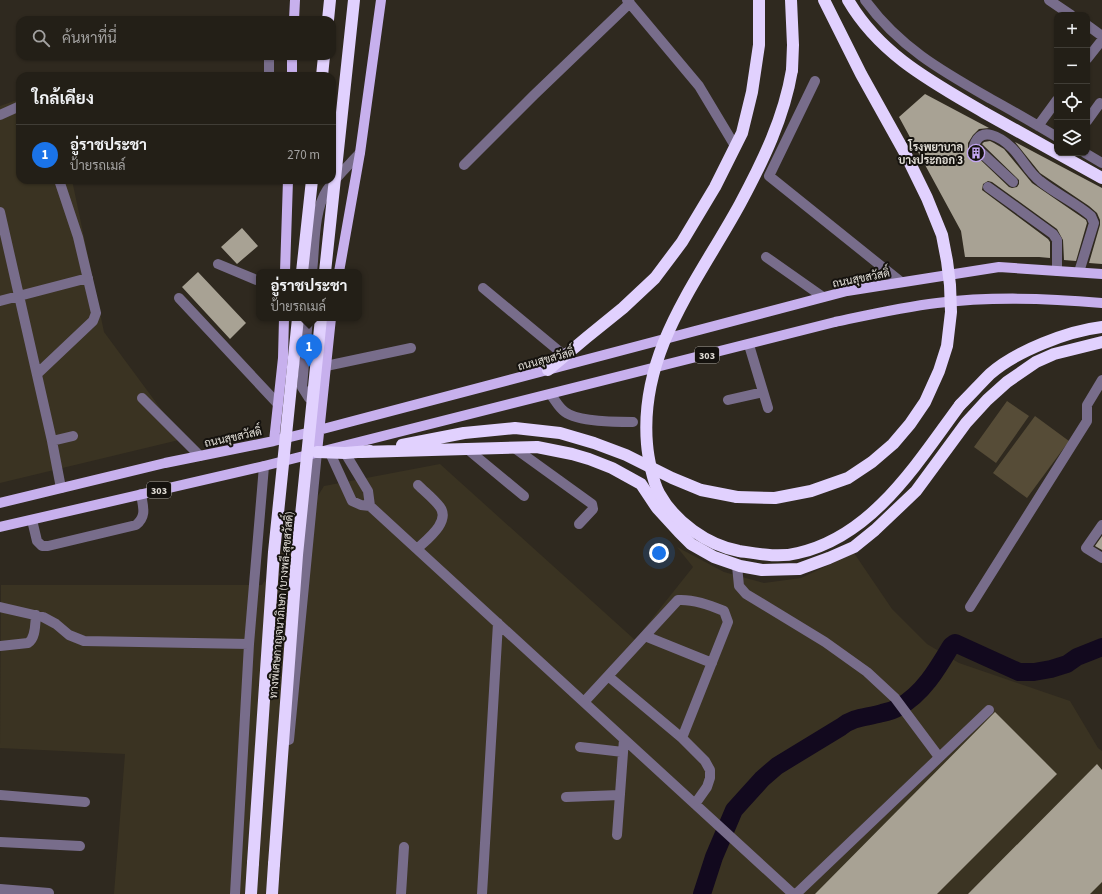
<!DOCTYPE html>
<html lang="th">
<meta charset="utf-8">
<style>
body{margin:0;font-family:"Source Sans 3",Sarabun,sans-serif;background:#2f2c24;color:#f1f3f6}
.controls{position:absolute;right:12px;top:12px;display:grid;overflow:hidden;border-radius:8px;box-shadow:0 1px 3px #0004}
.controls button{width:36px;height:36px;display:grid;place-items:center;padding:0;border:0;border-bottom:1px solid #403d36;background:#231f17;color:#f1f3f6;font:20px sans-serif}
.you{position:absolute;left:659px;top:553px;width:14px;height:14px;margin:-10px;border:3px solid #fff;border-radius:50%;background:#1a73e8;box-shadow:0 0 0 6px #1a73e833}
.badge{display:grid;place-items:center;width:26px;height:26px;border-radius:50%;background:#1a73e8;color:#fff;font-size:13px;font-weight:700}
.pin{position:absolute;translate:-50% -33px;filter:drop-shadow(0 1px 2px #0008)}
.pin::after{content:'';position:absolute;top:21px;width:14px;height:12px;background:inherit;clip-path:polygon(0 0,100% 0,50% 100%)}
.popup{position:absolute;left:256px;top:269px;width:106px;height:52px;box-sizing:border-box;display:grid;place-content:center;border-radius:8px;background:#231f17;filter:drop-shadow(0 1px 3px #0005);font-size:13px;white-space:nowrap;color:#a3a2a1}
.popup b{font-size:15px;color:#f1f3f6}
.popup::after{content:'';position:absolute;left:50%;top:100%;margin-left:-8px;border:8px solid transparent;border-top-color:#231f17}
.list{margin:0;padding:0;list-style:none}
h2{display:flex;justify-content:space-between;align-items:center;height:52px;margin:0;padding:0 16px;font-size:17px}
h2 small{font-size:13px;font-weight:400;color:#a3a2a1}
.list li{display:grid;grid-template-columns:26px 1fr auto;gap:12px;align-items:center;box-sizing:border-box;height:60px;padding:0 16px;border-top:1px solid #403d36}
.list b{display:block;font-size:15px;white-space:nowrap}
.list p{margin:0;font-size:13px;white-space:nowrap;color:#a3a2a1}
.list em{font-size:13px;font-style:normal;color:#a3a2a1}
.icon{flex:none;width:22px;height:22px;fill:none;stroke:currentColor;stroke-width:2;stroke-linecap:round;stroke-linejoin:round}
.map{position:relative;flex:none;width:1102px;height:894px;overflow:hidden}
.search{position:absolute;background:#231f17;box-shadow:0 1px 3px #0004;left:16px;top:16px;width:320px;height:44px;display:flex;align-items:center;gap:10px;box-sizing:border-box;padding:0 14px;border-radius:12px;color:#a3a2a1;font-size:15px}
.panel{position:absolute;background:#231f17;box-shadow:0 1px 3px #0004;left:16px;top:72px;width:320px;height:112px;border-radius:12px}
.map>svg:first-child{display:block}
.built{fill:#3a3322}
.green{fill:#564c37}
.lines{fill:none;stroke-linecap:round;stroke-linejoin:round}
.river{stroke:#12091e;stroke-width:18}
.building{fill:#a8a294}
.minor{stroke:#786d8b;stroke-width:10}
.major{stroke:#c7b0ed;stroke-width:10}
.highway{stroke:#e1d1fe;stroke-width:12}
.highway-bridge{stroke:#e1d1fe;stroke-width:12}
.labels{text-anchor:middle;stroke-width:4;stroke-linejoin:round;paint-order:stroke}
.shield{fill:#15120e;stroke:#a4a19b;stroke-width:1}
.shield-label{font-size:10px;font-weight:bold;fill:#e2ded7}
.poi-label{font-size:11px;font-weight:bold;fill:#e2ded7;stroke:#15120e;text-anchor:end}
.street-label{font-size:11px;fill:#e2ded7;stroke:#15120e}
</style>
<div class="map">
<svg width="1102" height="894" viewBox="0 0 1102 894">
<rect width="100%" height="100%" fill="#2f291f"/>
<path class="built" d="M20,99V180H72L104,332L183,439L0,483V106Z
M440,464L635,640L693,567L677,547L724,572L764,583L801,578L854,553L892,609L927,644L959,663L1070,701L1098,748L1102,751V894H114L125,754L0,748L1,585H262L324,486Z"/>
<path class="green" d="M1007,401L1029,416L996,463L974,447Z
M1035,416L1069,441L1027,498L993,473Z"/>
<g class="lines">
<path class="river" d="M702,894L714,857L734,810L743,800L762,779L777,766L841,727C855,716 866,718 882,713C888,712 894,710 899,707C923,694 938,668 951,646L955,643L1019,672H1034L1051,669L1067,664L1077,657L1102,647"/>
</g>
<path class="building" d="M925,94L989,128L979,129L973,135L968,143V148L1009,187L1012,188L1017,187L1019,184V180L982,144L984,142L990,141L994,143L1004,149L1032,183L1086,220L1087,223L1076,261L1064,260L1063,240L1057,229L992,182L988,181L983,184L982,190L1048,239L1050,242V258L1039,257H965L961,231L899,117Z
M1015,142L1102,188V264L1089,263L1100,225V220L1097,213L1089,206L1040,173Z
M242,228L258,246L237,264L221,247Z
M198,272L246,323L230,339L182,287Z
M1102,536V550L1095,546Z
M995,712L1057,774L937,894H815Z
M1097,764L1102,770V882L1090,894H968Z"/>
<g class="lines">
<path class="minor" d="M627,0L699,86L735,146
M865,0C899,47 942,71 991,99C1013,111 1035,124 1057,137
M1049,0L1071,15
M1087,25L1102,36
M1087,59L1102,40
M269,76V56
M815,81L769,176L901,282
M0,115L20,106
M1087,121L1100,103
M1038,126L1057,100
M1085,153L1102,163
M464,165L534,95L630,3
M1013,182L974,146C980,124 1002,138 1012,148C1022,158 1029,173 1040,181C1056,194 1076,203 1091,216L1094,223L1079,272
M988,187L1053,234L1057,240V271
M0,212L52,441L61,488
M766,257L823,297
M218,264L259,281
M312,272C315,248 313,211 327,190C336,177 349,165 360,153
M483,288L565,356
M179,298L278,404
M0,301L88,278
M308,318L302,387L309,398L318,402
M749,345L768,408
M326,366L411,348
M37,374L93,321L96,313L78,237L59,180
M551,395C555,400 559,408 565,412C578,422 617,422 633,422
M142,398L200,456
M728,400L763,392
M52,441L73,436
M513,447L592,504L593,509L579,524
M466,448L524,496
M330,453L352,501L361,505L370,506L368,491L345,453
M370,506L793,894
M32,520L37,541L42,546H48L136,525C147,516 143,507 141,494
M1102,525L1086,548L1102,558
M417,549C426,540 451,522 440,507C434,499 425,492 418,485
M737,566L739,586L746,594L825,642L867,672L895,698L939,757
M0,607L43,617L56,624L69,635L84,641L249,644
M970,607L1087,421V405L1102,380
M645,636L712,663
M0,646L28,643C36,638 35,624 36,615
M608,676L682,738L705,761L710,770V778L707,787L695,804
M584,702L678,600C693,599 709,605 724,611L728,622L682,738
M289,740L317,452
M580,747L623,752
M0,795L85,802
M566,797L620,795
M617,835L624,739
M0,842L80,846
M0,889L49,893
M235,894L249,644L264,466
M401,894L404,847
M482,894L498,623
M796,894L989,710"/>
<path class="major" d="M294,20L295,0
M292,76V56
M285,272L288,180
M339,272L360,153L381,0
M274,441L283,358L284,318
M317,452L331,318
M0,503L165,463L274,441L319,430L847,291L999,267L1102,274
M0,527L264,466L835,322C868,315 903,307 937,303C992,296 1047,298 1102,303"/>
<path class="highway" d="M791,0L793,45L792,70
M848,0C880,55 932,82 985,113C1024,135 1063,156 1102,178
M328,20L330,0
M322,76L324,56
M302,272L312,180
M548,370L586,338L623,308L655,278L682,242L715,187L742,133L752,92L759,45V0
M960,405C970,395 980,384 990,374C1016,351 1068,331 1102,327
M402,445L464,433L515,428L560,433L594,443L626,455L672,478L701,490L737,497
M317,452L345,453L370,451
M362,452L537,447L572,454L589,459L612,468L641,484L657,508L679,532L691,544L714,557L740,566L762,570L799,569L829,558L854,547L875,530L916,491L966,423L987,400L1007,382L1036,362L1054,354L1102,342
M251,894L253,863
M272,894L274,864"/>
<path class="highway-bridge" d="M792,70C784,118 763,161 740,204C698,281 639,351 647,444C648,457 653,482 659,493C675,522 707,545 739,551C759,554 779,558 798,553C873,536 917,463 960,405
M325,272L354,0
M737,497L775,498L811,491L848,478L872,462L893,444L910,424L925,402L939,371L947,346L951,312L950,285L947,261L942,235L927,198L905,153L861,74L824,0
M253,863L274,552L298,318
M274,864L297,555L321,318"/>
</g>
<defs>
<symbol id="building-ring" viewBox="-11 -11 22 22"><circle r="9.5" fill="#15120e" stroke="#c3a7f2" stroke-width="1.5"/><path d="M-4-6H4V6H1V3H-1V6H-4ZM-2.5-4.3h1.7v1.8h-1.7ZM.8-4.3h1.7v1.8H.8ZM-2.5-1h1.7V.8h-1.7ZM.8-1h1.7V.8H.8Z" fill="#c3a7f2"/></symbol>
</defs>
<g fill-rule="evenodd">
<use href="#building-ring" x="966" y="143" width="20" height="20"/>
</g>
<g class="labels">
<g class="shield">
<rect x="695" y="347" width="24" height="16" rx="3"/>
<rect x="147" y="482" width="24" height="16" rx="3"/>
</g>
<g class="shield-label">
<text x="707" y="359">303</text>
<text x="159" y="494">303</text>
</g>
<g class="poi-label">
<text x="963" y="151">โรงพยาบาล<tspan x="963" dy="13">บางประกอก 3</tspan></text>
</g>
<g class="street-label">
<text transform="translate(861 278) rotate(-11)" y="4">ถนนสุขสวัสดิ์</text>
<text transform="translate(546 359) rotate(-15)" y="4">ถนนสุขสวัสดิ์</text>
<text transform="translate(233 437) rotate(-12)" y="4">ถนนสุขสวัสดิ์</text>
<text transform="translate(281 605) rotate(-85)" y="4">ทางพิเศษกาญจนาภิเษก (บางพลี-สุขสวัสดิ์)</text>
</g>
</g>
</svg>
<div class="controls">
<button>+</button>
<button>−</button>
<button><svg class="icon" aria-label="locate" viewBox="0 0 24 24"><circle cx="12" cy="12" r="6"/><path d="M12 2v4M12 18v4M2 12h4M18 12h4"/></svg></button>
<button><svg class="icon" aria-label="layers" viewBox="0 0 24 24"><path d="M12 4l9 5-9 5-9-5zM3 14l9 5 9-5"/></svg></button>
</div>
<div class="you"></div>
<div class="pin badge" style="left:309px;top:367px">1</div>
<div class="popup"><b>อู่ราชประชา</b>ป้ายรถเมล์</div>
<div class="search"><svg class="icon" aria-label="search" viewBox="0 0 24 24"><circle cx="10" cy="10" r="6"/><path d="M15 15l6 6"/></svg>ค้นหาที่นี่</div>
<section class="panel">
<h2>ใกล้เคียง<small></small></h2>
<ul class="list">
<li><span class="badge">1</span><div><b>อู่ราชประชา</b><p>ป้ายรถเมล์</p></div><em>270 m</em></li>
</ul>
</section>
</div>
